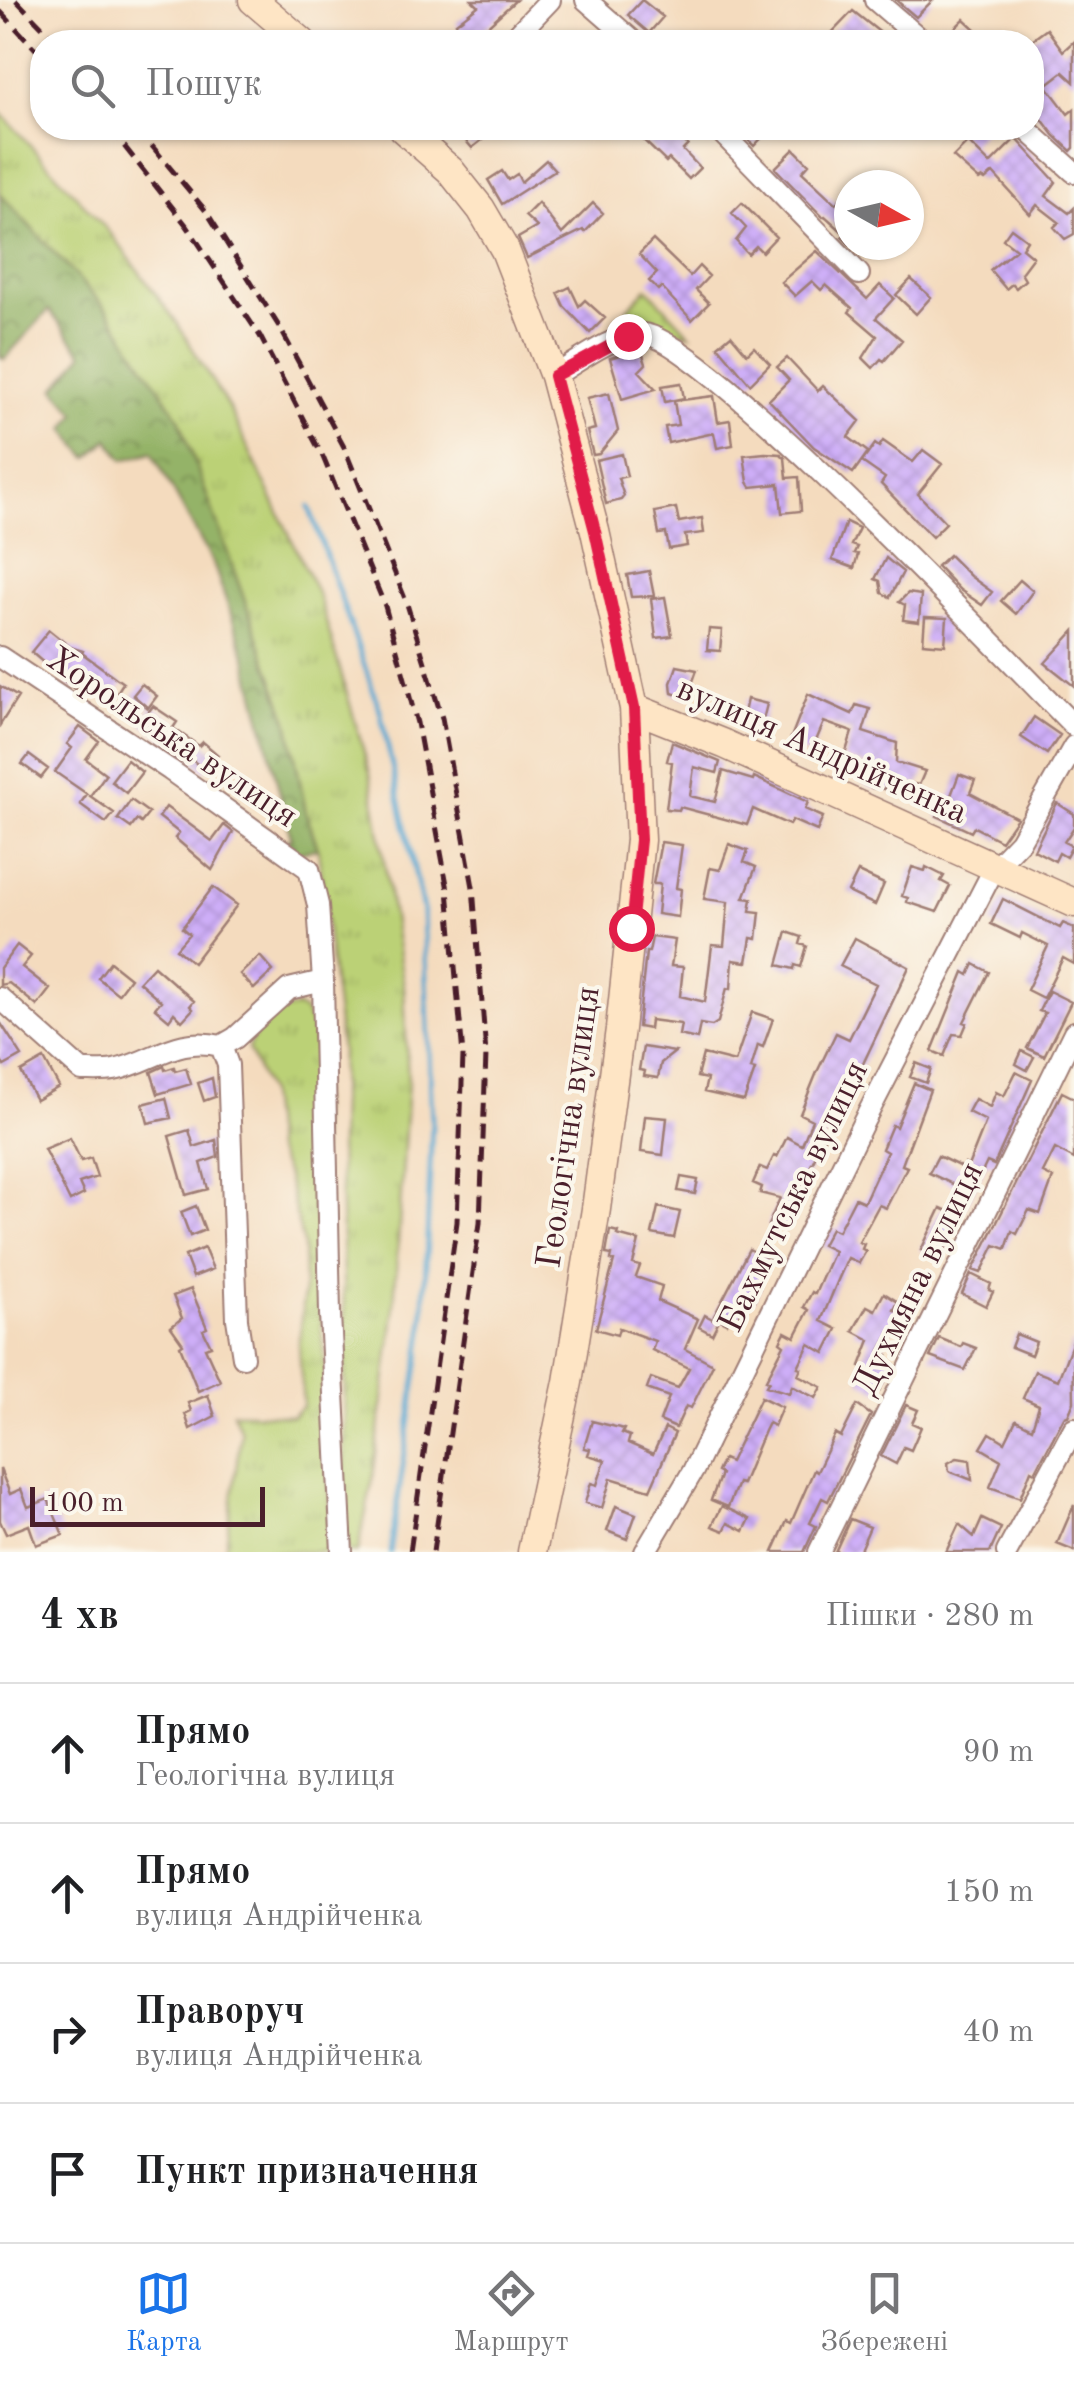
<!DOCTYPE html>
<html lang="uk">
<meta charset="utf-8">
<style>
body{margin:0;font-family:"Old Standard TT",serif;background:#f2f2f2;color:#202124}
.compass{position:absolute;left:834px;top:170px;width:90px;height:90px;border-radius:50%;background:#fff;box-shadow:0 2px 8px #0004;rotate:98deg}
.scale{position:absolute;left:30px;bottom:25px;width:235px;box-sizing:border-box;padding-left:10px;border:5px solid #4a1f2b;border-top:0;font-size:28px;line-height:35px;white-space:nowrap;color:#4a1f2b;-webkit-text-stroke:8px #fbf7ec;paint-order:stroke}
.stop{position:absolute;width:30px;height:30px;margin:-22px;border:8px solid #e11d48;border-radius:50%;background:#fff}
.stop.end{background:#e11d48;border-color:#fff;box-shadow:0 2px 10px #0008}
.list{margin:0;padding:0;list-style:none}
h2{display:flex;justify-content:space-between;align-items:center;height:130px;margin:0;padding:0 40px;font-size:42px}
h2 small{font-size:32px;font-weight:400;color:#757577}
.list li{display:grid;grid-template-columns:65px 1fr auto;gap:30px;align-items:center;box-sizing:border-box;height:140px;padding:0 40px;border-top:2px solid #e0e0e0}
.list b{display:block;font-size:38px;white-space:nowrap}
.list p{margin:0;font-size:32px;white-space:nowrap;color:#757577}
.list em{font-size:32px;font-style:normal;color:#757577}
.icon{flex:none;width:55px;height:55px;fill:none;stroke:currentColor;stroke-width:2;stroke-linecap:round;stroke-linejoin:round}
.map{position:relative;flex:none;width:1074px;height:1552px;overflow:hidden}
.search{position:absolute;background:#fff;box-shadow:0 2px 8px #0004;left:30px;right:30px;top:30px;height:110px;display:flex;align-items:center;gap:25px;box-sizing:border-box;padding:0 35px;border-radius:40px;color:#757577;font-size:38px}
.sheet{height:690px;background:#fff}
nav{display:flex;justify-content:space-around;align-items:center;box-sizing:border-box;height:140px;border-top:2px solid #e0e0e0;background:#fff;font-size:28px;color:#757577}
nav a{display:grid;justify-items:center;gap:5px}
nav .on{color:#1a73e8}
.map>svg:first-child{display:block}
.grass{fill:url(#grass-tufts);stroke:#827850;stroke-width:2.5}
.forest{fill:url(#forest-crowns);stroke:#6f6949;stroke-width:2.5}
.lines{fill:none;stroke-linecap:round;stroke-linejoin:round}
.stream{stroke:#56a6d0;stroke-width:5}
.building{fill:url(#building-cross-hatch)}
.street-casing{stroke:#9f7d74;stroke-width:24}
.secondary-casing{stroke:#9f7d74;stroke-width:31}
.street{stroke:#fff;stroke-width:20}
.secondary{stroke:#fee5c5;stroke-width:28}
.rail{stroke:#4a1f2b;stroke-width:5;stroke-dasharray:15 8;stroke-linecap:butt}
.route{stroke:#e11d48;stroke-width:12}
.labels{text-anchor:middle;stroke-width:8;stroke-linejoin:round;paint-order:stroke}
.street-label{font-size:35px;fill:#4a1f2b;stroke:#fbf7ec}
</style>
<div class="map">
<svg width="1074" height="1552" viewBox="0 0 1074 1552">
<defs>
<pattern id="grass-tufts" width="24" height="20" patternUnits="userSpaceOnUse" patternTransform="scale(2.5)"><rect width="24" height="20" fill="#bbd176"/><path d="M3 7l-1-3M5 7V3M7 7l1-3M15 17l-1-3M17 17v-4M19 17l1-3" fill="none" stroke="#a2b366"/></pattern>
<pattern id="forest-crowns" width="20" height="18" patternUnits="userSpaceOnUse" patternTransform="scale(2.5)"><rect width="20" height="18" fill="#94b367"/><path d="M2 6a3 3 0 1 1 6 0M12 15a3 3 0 1 1 6 0" fill="none" stroke="#7b9155"/></pattern>
<pattern id="building-cross-hatch" width="8" height="8" patternUnits="userSpaceOnUse" patternTransform="scale(2.5)"><rect width="8" height="8" fill="#ceaef8"/><path d="M0 0l8 8M0 8l8-8" fill="none" stroke="#b295d5"/></pattern>
</defs>
<rect width="100%" height="100%" fill="#fbf7ec"/>
<filter id="ink" filterUnits="userSpaceOnUse"><feTurbulence type="fractalNoise" baseFrequency=".01" numOctaves="2"/><feDisplacementMap in="SourceGraphic" scale="20" xChannelSelector="R" yChannelSelector="G"/><feConvolveMatrix kernelMatrix="1 2 1 2 8 2 1 2 1" color-interpolation-filters="sRGB"/></filter>
<filter id="wash" filterUnits="userSpaceOnUse"><feTurbulence type="fractalNoise" baseFrequency=".0048" numOctaves="4" result="noise"/><feDisplacementMap in="SourceGraphic" scale="40" xChannelSelector="R" yChannelSelector="G"/><feGaussianBlur stdDeviation="2.25" result="paint"/><feColorMatrix in="noise" values="0 0 0 0 0 0 0 0 0 0 0 0 0 0 0 0 0 1.4 0 .05"/><feComposite in="paint" operator="in"/></filter>
<g filter="url(#wash)">
<rect width="100%" height="100%" fill="#f4dbbe"/>
<path class="grass" d="M0,112L112,235L177,323L230,410L319,597L370,773L404,986L408,1083L393,1321L373,1477L358,1552H348L344,1524L345,1337L339,1145L341,1052L318,849L306,813L288,721L213,516L108,311L0,194Z
M647,288L690,334L644,323L627,309Z
M297,1007L304,1011L312,1025L320,1075L319,1299L327,1387L331,1552H225L241,1432L233,1412L292,1416L303,1406L299,1345L304,1290L303,1245L287,1177L274,1148L268,1093L248,1049C256,1025 272,1013 297,1007Z"/>
<path class="forest" d="M0,194L108,311L179,418L288,721L306,813L318,849L293,853L280,843L291,838L246,657L213,563L152,452L123,460L108,439L88,458L65,429L76,413L55,389L83,354L49,310L4,359L0,356Z"/>
<g class="lines">
<path class="stream" d="M309,507L380,710L423,910L432,1122L423,1332L390,1552"/>
</g>
<g id="blocks">
<path class="building" d="M472,0H516L470,42L456,23L478,6Z
M642,0L663,17L649,33L628,15Z
M896,0H933L916,17Z
M853,11L892,42H823Z
M964,19L989,42H965L952,31Z
M1047,29L1063,51L1074,41V82L1063,72L1046,85L1068,114L1074,109V148L1071,151L1054,135L1032,106L1040,100L1032,89V40Z
M455,128H497L472,148Z
M631,128H670L688,145L683,150L700,168L689,179L669,159L666,162Z
M753,128H771L754,146L744,136Z
M954,128H986L971,144Z
M1016,138L1056,182L1046,196L1069,213L1074,208V234L1065,239L1054,227L1059,222L1037,205L1030,214L993,173L985,180L982,178L979,180L953,157L968,142L990,164Z
M794,149L809,164L802,172L836,204L843,196L849,202V244L842,237L845,234L825,216L823,217L775,168Z
M546,160L555,170L502,204L488,180L502,171L508,180L517,174L521,182Z
M538,203L562,234L593,203L603,213L585,232L583,230L527,258L518,238L537,227L525,216Z
M742,203L776,237L762,252L756,246L748,254L736,241L746,228L732,213Z
M1011,228L1027,240L1022,248L1033,257L1021,273L1025,280L1016,288L1012,284L1006,289L990,270L1016,249L1003,239Z
M653,240L690,276L699,266L709,276L696,290L709,303L692,320L661,287L658,290L649,281L657,273L639,254Z
M817,251L867,299L880,285L894,298L876,318L902,340L884,361L881,359L873,368L863,358L877,336L849,312L852,308L826,285L821,290L812,281L795,296L781,282Z
M911,279L931,297L916,314L896,295Z
M570,287L579,306L585,300L605,318L590,333L564,306L558,293Z
M731,335L747,354L754,347L770,364L750,384L718,346Z
M632,351L633,354L642,352L646,364L639,371L656,389L622,399L610,358Z
M787,358L818,391L823,386L860,421L848,437L868,452L853,473L814,447L769,400L789,380L777,367Z
M681,383L684,398L665,402L662,386Z
M609,393L618,431L599,454L593,455L587,431L595,429L587,398Z
M714,396L718,422L730,420L733,445L717,448L714,433L668,443L665,427L678,425L674,401Z
M883,441L913,462L923,450L942,464L918,494L946,523L932,537L881,484L885,478L862,462L875,444L879,447Z
M765,453L781,454L785,458L787,478L799,477L801,511L782,513L779,484L751,487L748,482L744,455Z
M622,454L627,476L618,478L624,496L621,500L606,504L596,460Z
M676,508L679,522L702,518L704,533L685,535L687,546L669,549L666,533L659,534L655,512Z
M846,522L859,528L851,545L857,547L854,553L858,554L854,568L832,560Z
M949,555L970,576L992,592L982,605L960,590L937,566Z
M886,558L903,572L890,597L882,593L880,581L875,579Z
M649,571L654,596L631,597L627,575Z
M1020,580L1033,591L1016,614L1001,601Z
M908,593L921,595L919,622L903,620L905,605L899,602Z
M665,597L672,636L656,638L651,599Z
M925,617L947,618L945,645L923,643Z
M709,629L722,630L720,651L707,650Z
M49,630L70,647L83,651L82,653L123,683L111,702L81,681L75,690L31,652Z
M1074,631V686L1045,663Z
M677,666L697,670L687,698L672,693L671,683Z
M142,684L157,696L148,708L133,695Z
M0,686L18,697L0,725Z
M808,694L852,714L856,705L870,709L863,732L897,743L896,762L925,771L919,785L897,781L896,790L872,788L862,783L870,767L844,758L852,732L824,722L810,755L788,745Z
M747,699L767,704L760,732L741,727Z
M153,706L177,722L173,728L199,746L203,742L218,755L205,771L189,757L184,763L169,753L174,745L141,722Z
M1034,717L1060,735L1047,754L1021,737Z
M80,727L99,741L86,759L106,774L90,796L114,813L106,823L80,804L87,794L55,772L72,748L67,744Z
M672,742L720,762L717,773L694,767L690,796L715,802L723,771L753,780L754,777L808,802L805,809L823,817L817,831L792,820L789,825L753,809L747,825L680,807L679,810L666,809L672,762L667,761Z
M29,755L48,769L41,778L22,764Z
M127,760L142,772L126,793L111,781Z
M959,774L975,780L970,793L1017,818L1001,841L974,827L971,832L937,816L947,796L950,798Z
M131,800L149,813L141,823L137,820L131,828L118,819Z
M1057,803L1074,814V827L1064,842L1072,846L1066,857L1059,853L1055,861L1034,850Z
M166,807L212,841L224,825L233,832L212,870L175,838L179,833L159,817Z
M661,842L682,845L676,888L681,889L678,917L657,914L660,884H653Z
M729,844L748,851L744,862L756,867L744,898L752,899L750,911L760,912L757,939L751,938L747,962L733,960L731,989L727,988L718,1022L712,1026L700,1024L697,1039L679,1035L681,1024L650,1020L649,1029L638,1027L646,952H649L652,937L675,940L671,966L683,967L680,996L705,1002L712,945L724,946L728,902L704,899L710,868L720,870Z
M912,867L925,871L926,867L944,876L941,881L950,886L937,912L907,902L908,898L902,896Z
M858,872L884,884L875,905L848,892Z
M213,887L237,905L193,963L176,949L189,934L182,928Z
M1003,899L1060,928L1063,923L1074,928V964L1063,958L1043,998L1027,990L1048,946L1022,933L1020,938L991,924Z
M787,932L802,937L800,944L807,946L801,967L795,965L794,969L778,965Z
M855,938L909,967L842,1108L839,1107L805,1178L784,1232L768,1225L780,1198L760,1193L762,1187L753,1183L760,1167L767,1170L774,1156L777,1157L787,1137L802,1145L812,1120L800,1114L817,1072L836,1033L849,1039L876,984L840,966Z
M17,945L31,956L22,967L50,989L37,1006L9,983L0,985V968Z
M260,956L273,971L254,989L240,974Z
M110,962L130,978L118,994L98,978Z
M974,964L989,972L964,1022L967,1023L962,1035L953,1034L944,1056L932,1051L964,972L969,975Z
M154,966L194,1001L190,1006L193,1009L182,1021L174,1013L169,1020L155,1008L161,1001L139,982Z
M1049,991L1071,1002L1044,1056L1027,1048L1045,1013L1039,1011Z
M752,1012L773,1019L763,1047L758,1045L751,1069L755,1070L744,1101L704,1092L707,1079L697,1077L703,1054L735,1062Z
M0,1022L22,1056L4,1066L0,1060Z
M643,1047L675,1052L661,1063L658,1078L644,1076L645,1071L639,1070Z
M1022,1051L1034,1057L1027,1070L1016,1064Z
M44,1059L59,1087L36,1100L21,1072Z
M916,1063L931,1069L926,1083L910,1077Z
M164,1066L165,1070L174,1067L175,1071L186,1068L191,1084L158,1094L151,1072Z
M1016,1072L1032,1080L994,1165L987,1162L941,1258L921,1250L941,1208L950,1212L961,1188L929,1173L938,1156L963,1168L965,1164L968,1166L986,1121L968,1112L975,1099L990,1107L996,1092L1004,1096Z
M212,1078L215,1097L204,1101L198,1083Z
M914,1083L930,1090L902,1165L907,1167L886,1208L879,1205L859,1242L864,1244L862,1249L866,1251L859,1263L848,1258L838,1280L821,1321L837,1329L825,1353L809,1344L798,1367L801,1368L798,1375L822,1387L816,1398L792,1386L789,1393L766,1386L769,1381L766,1380L784,1345L780,1342L785,1332L795,1337L809,1310L804,1307L812,1292L815,1294L834,1251L822,1245L831,1228L838,1231L855,1198L864,1202L887,1152L882,1149L892,1125L896,1127Z
M1062,1092L1074,1098V1159L1055,1149L1043,1173L1053,1178L1040,1214L1029,1210L1017,1234L1012,1231L1006,1249L995,1245L981,1273L973,1270Z
M166,1098L171,1118L148,1123L143,1104Z
M645,1116L667,1118L663,1155L641,1152Z
M189,1130L194,1147L216,1140L218,1157L201,1163L208,1189L186,1195L169,1136Z
M70,1138L81,1161L91,1158L97,1177L79,1183L84,1194L70,1201L44,1149Z
M681,1177L698,1180L695,1194L678,1191Z
M196,1206L205,1230L190,1236L181,1212Z
M658,1207L680,1212L674,1238L652,1234Z
M610,1230L618,1232L617,1235L639,1241L633,1264L640,1266L636,1277L662,1286L658,1301L698,1319L685,1349L713,1364L691,1408L686,1406L676,1428L660,1421L669,1397L647,1389L651,1378L678,1388L689,1368L652,1350L655,1341L619,1328L617,1335L596,1329L614,1261L611,1260L612,1255L606,1254Z
M204,1248L213,1269L193,1277L185,1256Z
M749,1249L769,1259L757,1283L761,1285L754,1301L748,1298L737,1322L730,1318L727,1323L714,1316Z
M971,1274L991,1284L989,1290L993,1292L986,1306L962,1294Z
M191,1289L207,1328L203,1330L211,1346L205,1348L220,1381L198,1391L180,1346L183,1344L171,1327L182,1318L173,1296Z
M884,1293L898,1302L894,1310L914,1320L907,1334L893,1327L880,1351L888,1355L886,1359L894,1364L879,1391L860,1381L865,1369L860,1366L870,1340L853,1331L867,1306L875,1310Z
M705,1315L718,1322L712,1334L699,1327Z
M1016,1334L1036,1342L1031,1355L1011,1347Z
M939,1338L961,1347L963,1343L976,1348L965,1370L930,1357Z
M1073,1341L1074,1402L1068,1416L1064,1417L1035,1472L1031,1470L1020,1498L990,1487L1001,1460L981,1448L990,1433L1005,1442L1016,1420L1032,1428L1039,1405L1023,1398L1035,1371L1058,1380Z
M208,1395L215,1416L190,1429L185,1414L191,1411L188,1403Z
M761,1397L782,1407L774,1426L768,1423L764,1431L742,1484L738,1483L728,1507L711,1500L721,1474L717,1472L723,1459L730,1462Z
M857,1405L871,1415L828,1501L822,1498L810,1523L816,1526L804,1552H773L787,1521L791,1523L814,1470L817,1472L835,1434L841,1437Z
M906,1405L918,1410L912,1423L921,1427L911,1450L904,1447L896,1464L881,1456Z
M592,1421L624,1429L622,1433L630,1436L628,1443L653,1454L665,1428L675,1433L650,1490L611,1478L602,1508L585,1503L591,1483L597,1485L605,1460L588,1455L590,1449L584,1448Z
M957,1458L970,1460L972,1480L949,1471L948,1463Z
M0,1469L10,1494L21,1489L28,1507L48,1499L63,1535L36,1545L29,1525L6,1534L0,1521Z
M1074,1505V1551L1057,1544Z
M616,1506L636,1514L627,1539L607,1531Z
M722,1506L750,1519L744,1531L728,1523L724,1531L712,1526Z
M850,1519L870,1527L859,1552H835Z
M982,1519L1001,1528L990,1552H946L959,1524L974,1537Z"/>
</g>
</g>
<g filter="url(#ink)">
<use href="#blocks" fill-opacity="0" stroke="#9f7d74" stroke-width="2.5"/>
<g class="lines">
<defs>
<path id="street" d="M586,0L634,42
M875,0L924,42
M510,42L550,0
M717,128L859,274
M1025,128L1074,172
M554,376C579,361 613,334 643,334C701,335 1015,667 1074,726
M0,657L170,770L309,869L318,905L323,981L330,1314L342,1552
M0,998L82,1071C92,1071 104,1072 114,1070C154,1062 176,1035 221,1046L235,1038L289,989L323,981
M221,1046L228,1065L237,1319L243,1357
M645,1552L693,1471L864,1121L995,867L1020,841L1074,746
M819,1552L1074,1032
M1007,1552L1074,1428"/>
<path id="secondary" d="M253,0L302,42
M402,128L450,170L481,209L505,250L554,376L595,531L634,708L640,840L620,1029L596,1209L568,1382L532,1552
M634,708L724,744L1074,903"/>
</defs>
<use href="#street" class="street-casing"/>
<use href="#secondary" class="secondary-casing"/>
<use href="#street" class="street"/>
<use href="#secondary" class="secondary"/>
<path class="rail" d="M16,0L57,42
M0,11L42,56
M110,128L187,226L260,336L323,457L385,606L417,723L448,890L463,1055L457,1222L410,1552
M137,128L206,211L280,328L344,447L406,601L442,718L473,887L486,1054L480,1223L433,1552"/>
</g>
</g>
<g class="lines" filter="url(#ink)">
<path class="route" d="M628,336L554,376L595,531L634,708L640,840L631,928"/>
</g>
<g class="labels">
<g class="street-label">
<text transform="translate(173 736) rotate(34)" y="12">Хорольська вулиця</text>
<text transform="translate(823 749) rotate(24)" y="12">вулиця Андрійченка</text>
<text transform="translate(567 1127) rotate(-82)" y="12">Геологічна вулиця</text>
<text transform="translate(792 1196) rotate(-64)" y="12">Бахмутська вулиця</text>
<text transform="translate(917 1278) rotate(-64)" y="12">Духмяна вулиця</text>
</g>
</g>
</svg>
<svg class="compass" viewBox="-18 -18 36 36"><path d="M0-13l5 13h-10z" fill="#e53935"/><path d="M0 13l5-13h-10z" fill="#757577"/></svg>
<div class="scale">100 m</div>
<div class="stop" style="left:631px;top:928px"></div>
<div class="stop end" style="left:628px;top:336px"></div>
<div class="search"><svg class="icon" aria-label="search" viewBox="0 0 24 24"><circle cx="10" cy="10" r="6"/><path d="M15 15l6 6"/></svg>Пошук</div>
</div>
<section class="sheet">
<h2>4 хв<small>Пішки · 280 m</small></h2>
<ul class="list">
<li><svg class="icon" aria-label="ahead" viewBox="0 0 24 24"><path d="M12 20V5M6 11l6-6 6 6"/></svg><div><b>Прямо</b><p>Геологічна вулиця</p></div><em>90 m</em></li>
<li><svg class="icon" aria-label="ahead" viewBox="0 0 24 24"><path d="M12 20V5M6 11l6-6 6 6"/></svg><div><b>Прямо</b><p>вулиця Андрійченка</p></div><em>150 m</em></li>
<li><svg class="icon" aria-label="right" viewBox="0 0 24 24"><path d="M7 20v-9h11M14 6l5 5-5 5"/></svg><div><b>Праворуч</b><p>вулиця Андрійченка</p></div><em>40 m</em></li>
<li><svg class="icon" aria-label="arrive" viewBox="0 0 24 24"><path d="M6 21V4h12l-3 4 3 4H6"/></svg><div><b>Пункт призначення</b></div></li>
</ul>
</section>
<nav>
<a class="on"><svg class="icon" aria-label="map" viewBox="0 0 24 24"><path d="M3 6l6-2 6 2 6-2v14l-6 2-6-2-6 2zM9 4v14M15 6v14"/></svg>Карта</a>
<a><svg class="icon" aria-label="directions" viewBox="0 0 24 24"><path d="M12 3l9 9-9 9-9-9zM9 14v-3h6M13 9l2 2-2 2"/></svg>Маршрут</a>
<a><svg class="icon" aria-label="saved" viewBox="0 0 24 24"><path d="M7 4h10v16l-5-4-5 4z"/></svg>Збережені</a>
</nav>
